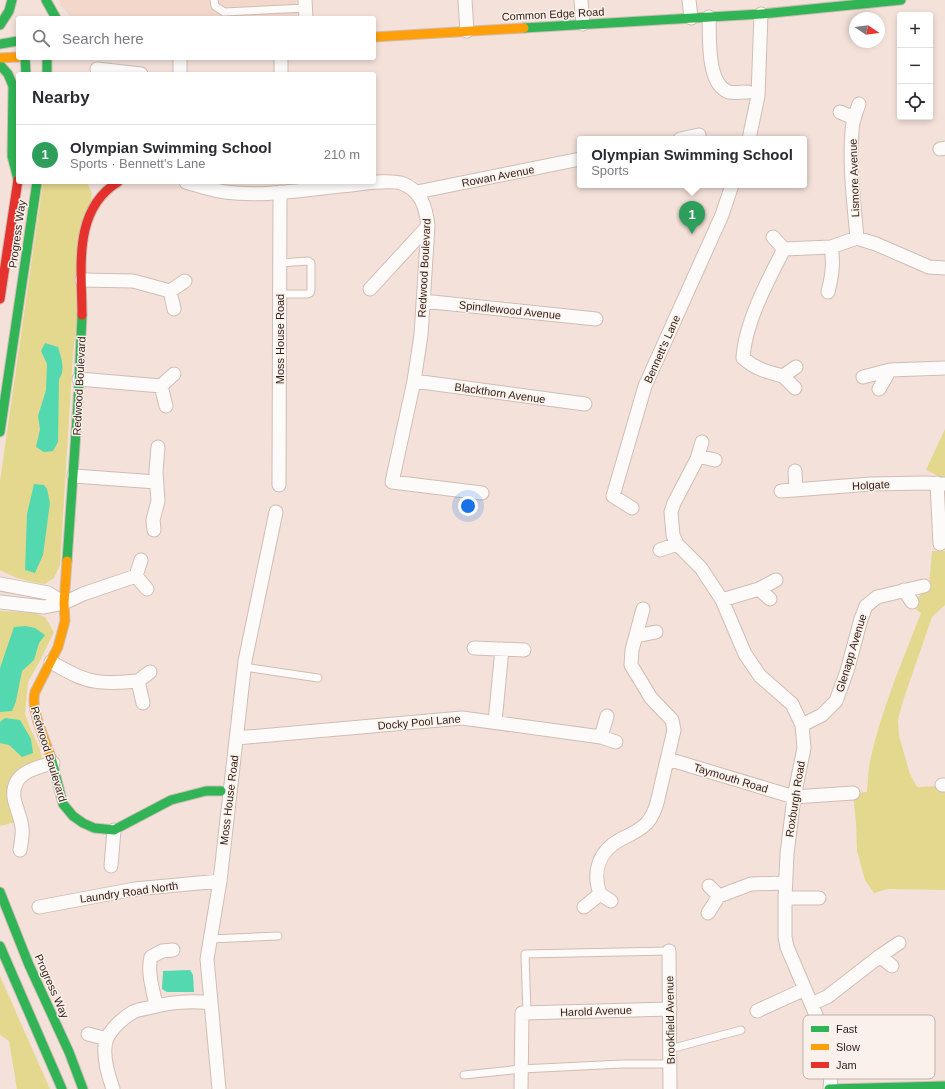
<!DOCTYPE html>
<meta charset="utf-8">
<style>
body{margin:0;font-family:Helvetica,sans-serif;background:#f2f2f3;color:#2b2b33}
.controls{position:absolute;right:12px;top:12px;display:grid;overflow:hidden;border-radius:4px;box-shadow:0 2px 6px #0003}
.controls button{width:36px;height:36px;display:grid;place-items:center;padding:0;border:0;border-bottom:1px solid #e1e1e2;background:#fff;color:#2b2b33;font:20px sans-serif}
.compass{position:absolute;left:849px;top:12px;width:36px;height:36px;border-radius:50%;background:#fff;box-shadow:0 2px 6px #0003;rotate:103deg}
.you{position:absolute;left:468px;top:506px;width:14px;height:14px;margin:-10px;border:3px solid #fff;border-radius:50%;background:#1a73e8;box-shadow:0 0 0 6px #1a73e833}
.badge{display:grid;place-items:center;width:26px;height:26px;border-radius:50%;background:#0b8043;color:#fff;font-size:13px;font-weight:700}
.pin{position:absolute;translate:-50% -33px;filter:drop-shadow(0 1px 2px #0008)}
.pin::after{content:'';position:absolute;top:21px;width:14px;height:12px;background:inherit;clip-path:polygon(0 0,100% 0,50% 100%)}
.popup{position:absolute;left:577px;top:136px;width:230px;height:52px;box-sizing:border-box;display:grid;place-content:center;border-radius:4px;background:#fff;filter:drop-shadow(0 1px 3px #0005);font-size:13px;white-space:nowrap;color:#7c7c81}
.popup b{font-size:15px;color:#2b2b33}
.popup::after{content:'';position:absolute;left:50%;top:100%;margin-left:-8px;border:8px solid transparent;border-top-color:#fff}
.list{margin:0;padding:0;list-style:none}
h2{display:flex;justify-content:space-between;align-items:center;height:52px;margin:0;padding:0 16px;font-size:17px}
h2 small{font-size:13px;font-weight:400;color:#7c7c81}
.list li{display:grid;grid-template-columns:26px 1fr auto;gap:12px;align-items:center;box-sizing:border-box;height:60px;padding:0 16px;border-top:1px solid #e1e1e2}
.list b{display:block;font-size:15px;white-space:nowrap}
.list p{margin:0;font-size:13px;white-space:nowrap;color:#7c7c81}
.list em{font-size:13px;font-style:normal;color:#7c7c81}
.icon{flex:none;width:22px;height:22px;fill:none;stroke:currentColor;stroke-width:2;stroke-linecap:round;stroke-linejoin:round}
.map{position:relative;flex:none;width:945px;height:1089px;overflow:hidden}
.search{position:absolute;background:#fff;box-shadow:0 2px 6px #0003;left:16px;top:16px;width:360px;height:44px;display:flex;align-items:center;gap:10px;box-sizing:border-box;padding:0 14px;border-radius:4px;color:#7c7c81;font-size:15px}
.panel{position:absolute;background:#fff;box-shadow:0 2px 6px #0003;left:16px;top:72px;width:360px;height:112px;border-radius:4px}
.map>svg:first-child{display:block}
.built{fill:#f3d7cb}
.green{fill:#e4d88e}
.water{fill:#54d8af}
.lines{fill:none;stroke-linecap:round;stroke-linejoin:round}
.lane-casing{stroke:#cfbdb5;stroke-width:9}
.street-casing{stroke:#cfbdb5;stroke-width:15}
.fast-casing{stroke:#cfbdb5;stroke-width:11}
.slow-casing{stroke:#cfbdb5;stroke-width:11}
.jam-casing{stroke:#cfbdb5;stroke-width:11}
.lane{stroke:#fdfbf9;stroke-width:7}
.street{stroke:#fdfbf9;stroke-width:13}
.fast{stroke:#30b455;stroke-width:9}
.slow{stroke:#ff9f0a;stroke-width:9}
.jam{stroke:#e5322d;stroke-width:9}
.labels{text-anchor:middle;stroke-width:3;stroke-linejoin:round;paint-order:stroke}
.street-label{font-size:11px;fill:#301e15;stroke:#fbf1ec}
.key{fill:#fbf1ec;stroke:#beb2ac;stroke-width:1}
.key-label{font-size:11px;fill:#301e15}
</style>
<div class="map">
<svg width="945" height="1089" viewBox="0 0 945 1089">
<rect width="100%" height="100%" fill="#f4e2da"/>
<path class="built" d="M59,0H296L298,18H72L61,6Z"/>
<path class="green" d="M43,182H87L92,194L73,355L60,565L54,578L45,584C29,582 14,578 0,570V481Z
M945,429V479L926,470Z
M932,551H945V605L932,617L904,698L898,719L899,736L910,774L917,787L940,786V792H945V890L888,889L874,893L865,880L857,851L856,823L853,793L867,792C868,782 868,771 870,761C881,710 902,662 921,613L914,608L917,599L929,585Z
M0,611L35,613L45,617L54,632L42,657L28,682L25,714L31,730L40,749L43,765L19,777L21,821L0,826Z
M0,976L50,1089H17L9,1041L0,1035Z"/>
<path class="water" d="M45,343L58,347C61,357 66,370 59,379L58,442L53,451L44,452L36,447L40,429L38,416L46,390L47,364L41,351Z
M34,484L44,485L47,489L50,503L43,555L35,573L25,570L27,514Z
M25,626L35,628L45,635L39,643L34,660L22,671L16,701L12,711L0,712V668L14,627Z
M5,718L20,720L31,739L33,753L22,757L9,745L0,743V722Z
M190,970L193,975L194,992H167L162,989L163,971Z"/>
<g class="lines">
<defs>
<path id="lane" d="M214,0L215,6L224,12L306,8
M280,294H307L310,293L311,290V263L308,261L280,263
M244,667L318,678
M210,939L278,936
M527,1013L525,954L669,951
M670,1049L741,1030
M464,1075L521,1069L622,1064H670"/>
<path id="street" d="M305,0L306,18
M465,0L467,31
M581,0L583,24
M689,0L691,18
M709,17C710,36 706,85 729,92C734,93 742,92 748,92
M180,58V74
M281,58V74
M97,69L141,74
M840,112L854,118
M680,139L699,135
M749,139L758,96L761,14
M940,149L945,148
M186,182C199,186 211,190 225,192C262,197 302,190 340,186C356,185 386,179 401,183C421,190 426,207 428,226L421,335L414,381L392,482L482,493
M417,192L580,159
M773,237L784,249
M857,238C854,203 849,167 852,131C852,122 856,113 859,104
M82,280L133,281L170,291L185,281
M370,289L428,226
M170,291L174,309
M828,292C832,276 834,263 831,247
M423,301L596,319
M796,367L783,376C768,372 755,369 743,358C745,323 768,280 784,249L831,247L857,238L876,244L929,267L945,268
M783,376L795,388
M863,377L890,370
M79,379L161,386L166,406
M414,381L585,404
M161,386L174,374
M879,389L890,370L945,368
M702,442L697,459L674,503L671,512L673,535L677,544L701,568L722,600L745,654L760,676L792,704L802,725L804,748L794,797L787,854L785,898V937L787,947L821,1027L830,1055L832,1065L830,1088
M698,456L715,460
M795,471L796,490
M74,476L156,482
M937,483L940,544
M279,485L280,192
M781,491L871,484L926,483L945,484
M632,508L613,496L645,386L722,215L732,185
M154,530L153,520L158,501L156,472L158,447
M660,550L677,544
M136,576L141,560
M0,584L48,593L64,603
M759,589L770,599
M904,590L912,602
M722,600L759,589L776,580
M0,602L44,607L64,603L83,594L136,576L147,589
M636,636L656,632
M474,648L524,650
M51,662C64,669 79,679 94,681C109,684 124,682 138,681L143,703
M138,681L150,672
M495,722L502,649
M802,725L822,715L836,701L847,671L861,619L866,606L877,597L924,586
M601,737L607,716
M236,738L462,718L601,737L616,742
M668,759L794,797L853,793
M942,785H945
M20,850C21,843 23,835 22,828C21,818 16,808 14,798C11,773 34,768 53,763
M111,866L114,830
M709,886L719,896L751,884L785,883
M785,898H819
M611,901L600,894C592,871 599,851 621,839C630,835 640,830 647,823C652,817 655,810 657,803L674,730L672,720L651,698L631,665L632,650L643,609
M39,907L135,889L220,881
M584,907L600,894
M708,913L719,896
M669,951L670,1089
M880,956L899,943
M811,1004L827,997L880,956L892,966
M156,1005C153,990 147,972 151,957L162,951L173,950
M757,1011L805,989
M88,1034L107,1039
M113,1089C108,1075 101,1053 107,1038C112,1028 124,1017 133,1012C137,1010 143,1009 148,1008C169,1002 189,1000 211,1003
M219,1089L207,959L220,881L245,661L276,512
M521,1089L522,1013L670,1009"/>
<path id="fast" d="M46,0L56,18
M0,25L9,11L12,0
M524,28L761,14L901,0
M0,44L18,41
M25,58L26,74
M47,58V74
M0,65L8,74L13,86L12,156L18,179
M0,432L37,182
M67,561L78,403L82,315
M51,757L63,804L73,816L83,823L94,828L114,830L171,800L206,791H221
M0,892L29,965L69,1052L83,1089
M0,946L62,1089
M829,1089L945,1086"/>
<path id="slow" d="M374,37L524,28
M0,58L18,57
M51,757C45,740 30,709 35,692L58,647L65,621L64,603L67,561"/>
<path id="jam" d="M0,299L18,180
M82,315C82,269 72,210 118,182"/>
</defs>
<use href="#lane" class="lane-casing"/>
<use href="#street" class="street-casing"/>
<use href="#fast" class="fast-casing"/>
<use href="#slow" class="slow-casing"/>
<use href="#jam" class="jam-casing"/>
<use href="#lane" class="lane"/>
<use href="#street" class="street"/>
<use href="#fast" class="fast"/>
<use href="#slow" class="slow"/>
<use href="#jam" class="jam"/>
</g>
<g class="labels">
<g class="street-label">
<text transform="translate(553 14) rotate(-3)" y="4">Common Edge Road</text>
<text transform="translate(498 176) rotate(-11)" y="4">Rowan Avenue</text>
<text transform="translate(854 178) rotate(-92)" y="4">Lismore Avenue</text>
<text transform="translate(17 234) rotate(-82)" y="4">Progress Way</text>
<text transform="translate(424 268) rotate(-87)" y="4">Redwood Boulevard</text>
<text transform="translate(510 310) rotate(6)" y="4">Spindlewood Avenue</text>
<text transform="translate(280 339) rotate(-90)" y="4">Moss House Road</text>
<text transform="translate(662 349) rotate(-66)" y="4">Bennett's Lane</text>
<text transform="translate(79 386) rotate(-87)" y="4">Redwood Boulevard</text>
<text transform="translate(500 393) rotate(8)" y="4">Blackthorn Avenue</text>
<text transform="translate(871 485) rotate(-3)" y="4">Holgate</text>
<text transform="translate(851 653) rotate(-73)" y="4">Glenapp Avenue</text>
<text transform="translate(419 722) rotate(-5)" y="4">Docky Pool Lane</text>
<text transform="translate(49 754) rotate(73)" y="4">Redwood Boulevard</text>
<text transform="translate(731 778) rotate(17)" y="4">Taymouth Road</text>
<text transform="translate(795 799) rotate(-81)" y="4">Roxburgh Road</text>
<text transform="translate(229 800) rotate(-83)" y="4">Moss House Road</text>
<text transform="translate(129 892) rotate(-8)" y="4">Laundry Road North</text>
<text transform="translate(52 986) rotate(66)" y="4">Progress Way</text>
<text transform="translate(596 1011) rotate(-2)" y="4">Harold Avenue</text>
<text transform="translate(670 1020) rotate(-91)" y="4">Brookfield Avenue</text>
</g>
</g>
<rect x="803" y="1015" width="132" height="64" rx="6" class="key"/>
<rect x="811" y="1026" width="18" height="6" fill="#30b455"/>
<rect x="811" y="1044" width="18" height="6" fill="#ff9f0a"/>
<rect x="811" y="1062" width="18" height="6" fill="#e5322d"/>
<g class="key-label">
<text x="836" y="1033">Fast</text>
<text x="836" y="1051">Slow</text>
<text x="836" y="1069">Jam</text>
</g>
</svg>
<div class="controls">
<button>+</button>
<button>−</button>
<button><svg class="icon" aria-label="locate" viewBox="0 0 24 24"><circle cx="12" cy="12" r="6"/><path d="M12 2v4M12 18v4M2 12h4M18 12h4"/></svg></button>
</div>
<svg class="compass" viewBox="-18 -18 36 36"><path d="M0-13l5 13h-10z" fill="#e53935"/><path d="M0 13l5-13h-10z" fill="#7c7c81"/></svg>
<div class="you"></div>
<div class="pin badge" style="left:692px;top:234px;background:#2e9e5b">1</div>
<div class="popup"><b>Olympian Swimming School</b>Sports</div>
<div class="search"><svg class="icon" aria-label="search" viewBox="0 0 24 24"><circle cx="10" cy="10" r="6"/><path d="M15 15l6 6"/></svg>Search here</div>
<section class="panel">
<h2>Nearby<small></small></h2>
<ul class="list">
<li><span class="badge" style="background:#2e9e5b">1</span><div><b>Olympian Swimming School</b><p>Sports · Bennett's Lane</p></div><em>210 m</em></li>
</ul>
</section>
</div>
